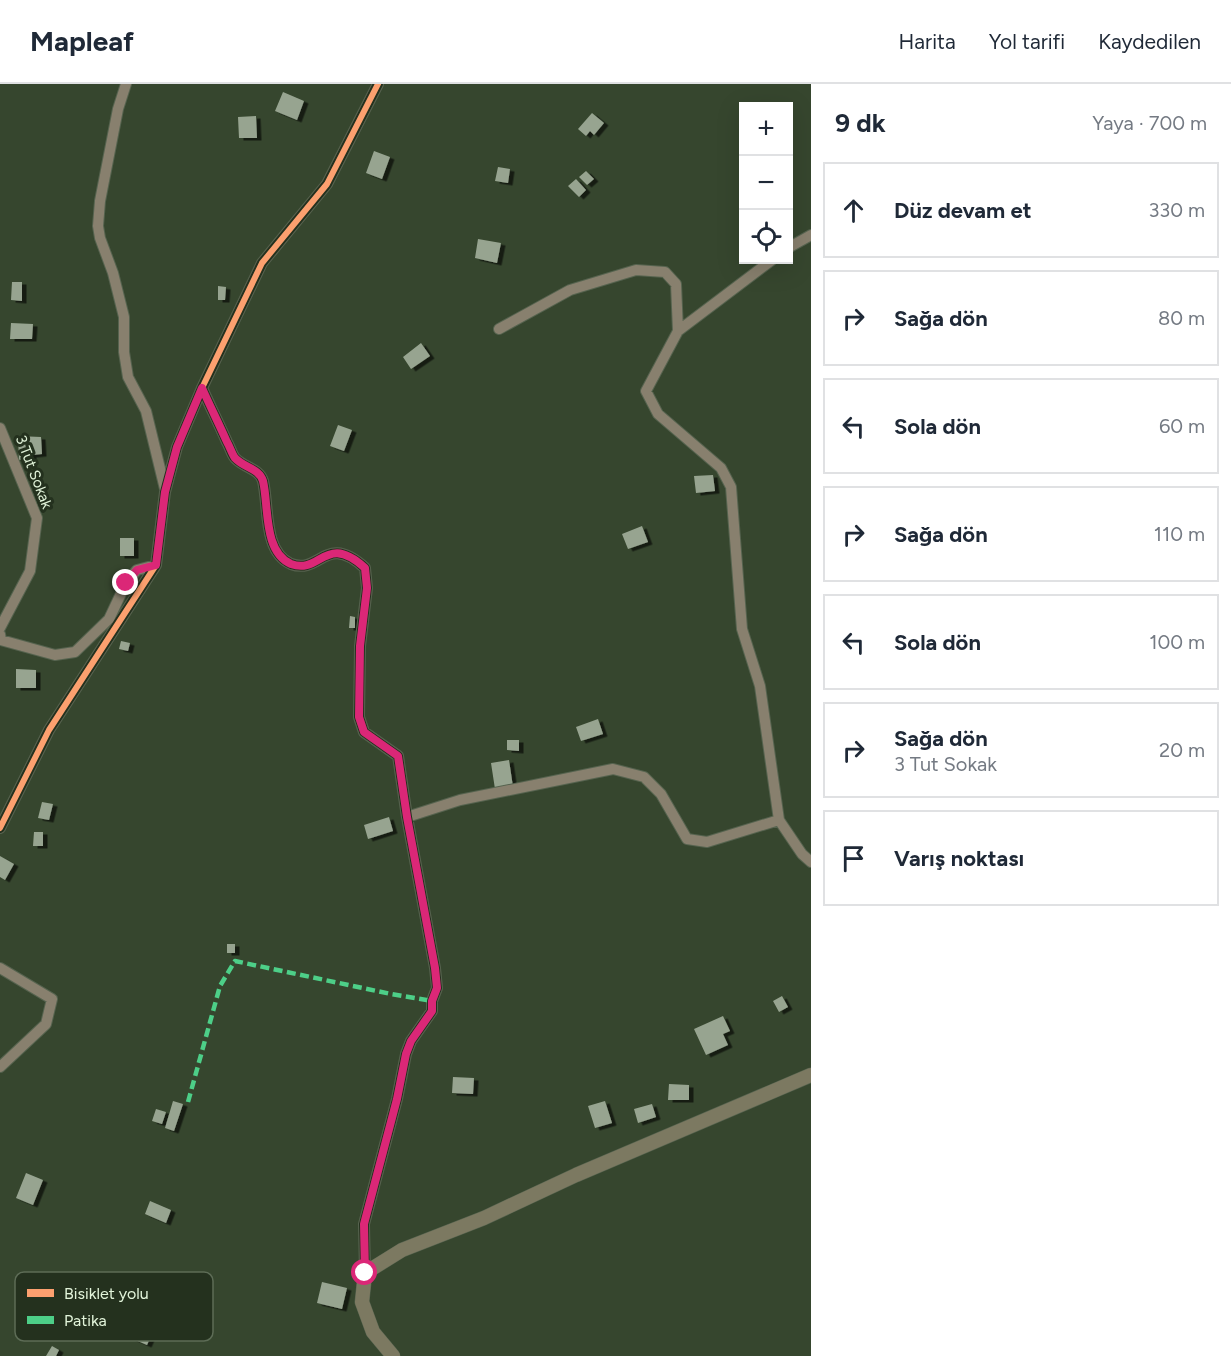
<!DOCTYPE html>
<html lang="tr">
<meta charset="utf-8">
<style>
body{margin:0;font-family:Figtree,sans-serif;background:#f6f6f7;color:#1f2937}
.controls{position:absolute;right:18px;top:18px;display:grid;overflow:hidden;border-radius:0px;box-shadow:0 6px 24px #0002}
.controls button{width:54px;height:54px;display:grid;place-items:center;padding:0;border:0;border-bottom:2px solid #e0e1e3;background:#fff;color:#1f2937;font:30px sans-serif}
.stop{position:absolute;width:18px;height:18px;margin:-14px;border:4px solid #db2777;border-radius:50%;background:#fff}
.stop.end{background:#db2777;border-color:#fff;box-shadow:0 2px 6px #0008}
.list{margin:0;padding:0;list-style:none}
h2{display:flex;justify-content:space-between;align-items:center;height:78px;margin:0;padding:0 24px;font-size:26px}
h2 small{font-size:20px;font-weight:400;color:#747a83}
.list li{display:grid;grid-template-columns:39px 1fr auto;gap:18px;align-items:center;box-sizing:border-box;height:96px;margin:0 12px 12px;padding:0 12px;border:2px solid #e0e1e3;border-radius:0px}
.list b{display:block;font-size:22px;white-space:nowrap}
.list p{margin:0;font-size:20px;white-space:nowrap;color:#747a83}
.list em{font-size:20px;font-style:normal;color:#747a83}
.icon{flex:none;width:33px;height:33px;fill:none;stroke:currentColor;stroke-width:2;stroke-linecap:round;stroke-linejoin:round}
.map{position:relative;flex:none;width:811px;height:1272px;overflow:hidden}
header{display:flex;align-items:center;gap:36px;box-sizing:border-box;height:84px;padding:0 30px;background:#fff;border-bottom:2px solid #e0e1e3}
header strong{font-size:28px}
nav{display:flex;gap:33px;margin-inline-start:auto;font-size:21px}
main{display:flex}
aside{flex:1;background:#fff}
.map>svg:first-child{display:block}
.building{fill:#97a490;filter:url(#shadow)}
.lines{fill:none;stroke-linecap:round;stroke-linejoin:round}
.street-casing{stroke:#56634f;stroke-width:12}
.secondary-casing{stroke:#56634f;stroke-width:15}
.street{stroke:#88806e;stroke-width:10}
.secondary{stroke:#7c7961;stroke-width:14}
.quiet{stroke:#4dcf88;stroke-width:4.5;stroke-dasharray:9 4.5;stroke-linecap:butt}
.cycleway-casing{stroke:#24311e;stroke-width:10}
.cycleway{stroke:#fca06f;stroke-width:6}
.route{stroke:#db2777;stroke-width:8}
.labels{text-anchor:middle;stroke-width:6;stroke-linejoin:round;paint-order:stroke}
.street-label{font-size:15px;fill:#e2f4da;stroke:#24311e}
.key{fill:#24311e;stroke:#5d6c56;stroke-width:1.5}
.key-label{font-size:16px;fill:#e2f4da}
</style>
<header>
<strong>Mapleaf</strong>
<nav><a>Harita</a><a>Yol tarifi</a><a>Kaydedilen</a></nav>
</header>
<main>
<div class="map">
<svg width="811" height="1272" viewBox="0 0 811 1272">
<defs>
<filter id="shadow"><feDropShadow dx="4.5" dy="2.5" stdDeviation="0" flood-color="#0009"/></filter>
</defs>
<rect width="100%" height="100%" fill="#36462e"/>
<path class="building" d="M283,8L304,17L297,36L275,27Z
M592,29L604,39L594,51L590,47L586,52L578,45Z
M256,32L257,54H239L238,33Z
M374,67L390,73L382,95L366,89Z
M498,83L510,85L508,99L495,97Z
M586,87L594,95L587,101L579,93Z
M576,95L586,106L579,113L568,102Z
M478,155L501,159L497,179L475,174Z
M12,198H22V217L11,216Z
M218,202L226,203L225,216H218Z
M11,239L33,240L32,255H10Z
M421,259L430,272L411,285L403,273Z
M338,341L352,346L344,367L330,362Z
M18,352L41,353L42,370L32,371V375L19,376Z
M713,391L715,407L696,409L694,392Z
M642,442L648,458L628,465L622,450Z
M120,454H134V472H120Z
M350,532L355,533V544H349Z
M121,557L130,559L128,567L119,565Z
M16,585L36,586V604H16Z
M598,635L603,650L581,657L576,643Z
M507,656H519V667L507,666Z
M509,676L513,703L495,705L491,679Z
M42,718L53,720L49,736L38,734Z
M389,733L393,747L368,755L364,741Z
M34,748H43V762H33Z
M0,772L14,780L5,796L0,793Z
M227,860H235V869H227Z
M782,912L788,923L779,928L773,917Z
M723,932L730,947L723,950L728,961L706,971L694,945Z
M453,993L474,994L473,1010L452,1009Z
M669,1000L689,1001V1016H668Z
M173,1017L183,1020L174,1047L165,1044Z
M605,1017L612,1039L595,1044L588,1022Z
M652,1020L656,1033L638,1039L634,1025Z
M156,1025L166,1028L162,1040L152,1037Z
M26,1089L43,1096L33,1121L16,1114Z
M150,1117L171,1126L166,1139L145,1130Z
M322,1198L347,1204L342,1225L317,1219Z
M110,1224L155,1243L147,1261L103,1242Z
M52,1262L59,1266L56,1272H46Z"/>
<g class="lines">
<defs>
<path id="street" d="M126,0L118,25L100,117L98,142L100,154L113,189L124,233V268L128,293L146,327L165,405
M788,164L811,151
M499,245L570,206L636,186L665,188L676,200L678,247L646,307L658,330L721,384L731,403L742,545L760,602L779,736L802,770L811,778
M678,247L772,176
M202,304C210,322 219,340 227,358C230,363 232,371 235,374C244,384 259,384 263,397C269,422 263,468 291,480C321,491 325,448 365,484L367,504L360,562L359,633L364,648L398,672L407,733L435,884L437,904L432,917V927L411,957L406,970L397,1015L364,1140L365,1189
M0,344L37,434L30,487L0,544
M0,550L1,556L55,571L75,568L109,535L126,499L137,486L156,481
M407,733L460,716L613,685L644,693L661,710L687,755L707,758L779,736
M0,744L49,646L156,481L165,408L177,363L202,304L262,179L327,100L378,0
M0,884L52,915L46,940L0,983"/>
<path id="secondary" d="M393,1272L373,1248L362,1218L365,1189L402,1166L484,1134L576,1091L811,991"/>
</defs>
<use href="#street" class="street-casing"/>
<use href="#secondary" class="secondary-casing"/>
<use href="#street" class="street"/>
<use href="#secondary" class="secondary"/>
<path class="quiet" d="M188,1018L220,902L235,877L391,910L432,917"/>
<defs>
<path id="cycleway" d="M202,304C210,322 219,340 227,358C230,363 232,371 235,374C244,384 259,384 263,397C269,422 263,468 291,480C321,491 325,448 365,484L367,504L360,562L359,633L364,648L398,672L407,733L435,884L437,904L432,917V927L411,957L406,970L397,1015L364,1140L365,1189
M0,744L49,646L156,481L165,408L177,363L202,304L262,179L327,100L378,0"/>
</defs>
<use href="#cycleway" class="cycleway-casing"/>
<use href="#cycleway" class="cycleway"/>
</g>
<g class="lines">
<path class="route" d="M126,499L137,486L156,481L165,408L177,363L202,304C210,322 219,340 227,358C230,363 232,370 235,374C244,384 259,384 263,397C269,422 263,468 291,480C321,491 325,448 365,484L367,504L360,562L359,633L364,648L398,672L407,733L435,884L437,904L432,917V927L411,957L406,970L397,1015L364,1140L365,1189"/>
</g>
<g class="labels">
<g class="street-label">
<text transform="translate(34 388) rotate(69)" y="5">3 Tut Sokak</text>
</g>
</g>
<rect x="15" y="1188" width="198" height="69" rx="9" class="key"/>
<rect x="27" y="1205" width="27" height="8" fill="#fca06f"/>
<rect x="27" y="1232" width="27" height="8" fill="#4dcf88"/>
<g class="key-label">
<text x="64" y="1215">Bisiklet yolu</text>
<text x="64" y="1242">Patika</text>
</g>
</svg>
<div class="controls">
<button>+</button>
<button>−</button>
<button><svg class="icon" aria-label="locate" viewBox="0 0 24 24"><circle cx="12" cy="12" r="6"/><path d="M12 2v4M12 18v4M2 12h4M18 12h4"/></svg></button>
</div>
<div class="stop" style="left:365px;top:1189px"></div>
<div class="stop end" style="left:126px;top:499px"></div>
</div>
<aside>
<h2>9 dk<small>Yaya · 700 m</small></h2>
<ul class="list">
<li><svg class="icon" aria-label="ahead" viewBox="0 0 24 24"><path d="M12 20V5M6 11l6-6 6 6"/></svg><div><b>Düz devam et</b></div><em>330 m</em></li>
<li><svg class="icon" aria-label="right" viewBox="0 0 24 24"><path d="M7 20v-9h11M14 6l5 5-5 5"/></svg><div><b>Sağa dön</b></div><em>80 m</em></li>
<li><svg class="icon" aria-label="left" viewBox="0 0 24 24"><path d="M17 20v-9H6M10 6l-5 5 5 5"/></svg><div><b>Sola dön</b></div><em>60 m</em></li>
<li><svg class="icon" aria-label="right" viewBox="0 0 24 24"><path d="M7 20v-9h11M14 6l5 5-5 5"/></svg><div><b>Sağa dön</b></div><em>110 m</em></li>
<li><svg class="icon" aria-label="left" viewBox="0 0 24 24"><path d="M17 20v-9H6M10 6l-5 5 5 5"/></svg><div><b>Sola dön</b></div><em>100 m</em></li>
<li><svg class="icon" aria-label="right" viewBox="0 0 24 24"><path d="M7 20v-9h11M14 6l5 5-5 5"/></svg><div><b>Sağa dön</b><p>3 Tut Sokak</p></div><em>20 m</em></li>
<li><svg class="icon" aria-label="arrive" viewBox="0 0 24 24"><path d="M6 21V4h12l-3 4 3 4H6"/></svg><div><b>Varış noktası</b></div></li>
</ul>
</aside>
</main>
